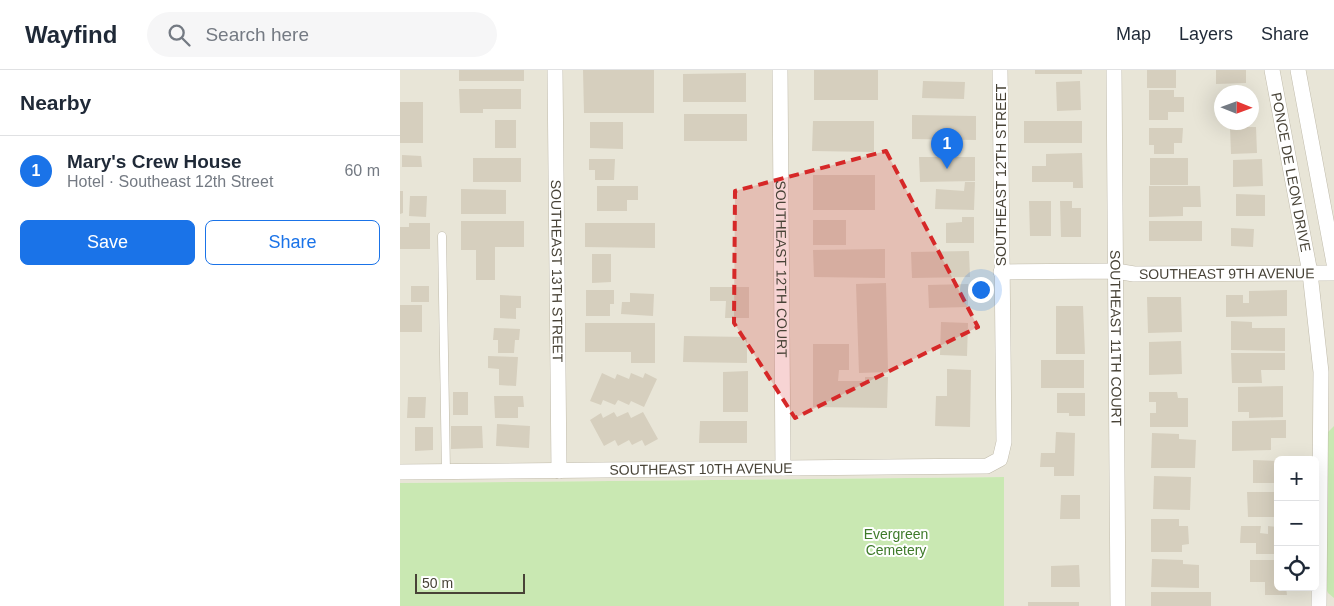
<!DOCTYPE html>
<meta charset="utf-8">
<style>
body{margin:0;font-family:Helvetica,sans-serif;background:#f6f6f7;color:#1f2937}
.controls{position:absolute;right:15px;bottom:15px;display:grid;overflow:hidden;border-radius:8px;box-shadow:0 5px 20px #0002}
.controls button{width:45px;height:45px;display:grid;place-items:center;padding:0;border:0;border-bottom:1px solid #e0e1e3;background:#fff;color:#1f2937;font:25px sans-serif}
.compass{position:absolute;left:814px;top:15px;width:45px;height:45px;border-radius:50%;background:#fff;box-shadow:0 5px 20px #0002;rotate:91deg}
.scale{position:absolute;left:15px;bottom:12px;width:110px;box-sizing:border-box;padding-left:5px;border:2px solid #484337;border-top:0;font-size:14px;line-height:18px;white-space:nowrap;color:#484337;-webkit-text-stroke:4px #fff;paint-order:stroke}
.you{position:absolute;left:580px;top:219px;width:18px;height:18px;margin:-12px;border:4px solid #fff;border-radius:50%;background:#1a73e8;box-shadow:0 0 0 8px #1a73e833}
.badge{display:grid;place-items:center;width:32px;height:32px;border-radius:50%;background:#1a73e8;color:#fff;font-size:16px;font-weight:700}
.pin{position:absolute;translate:-50% -41px;filter:drop-shadow(0 1px 2px #0008)}
.pin::after{content:'';position:absolute;top:26px;width:18px;height:15px;background:inherit;clip-path:polygon(0 0,100% 0,50% 100%)}
.list{margin:0;padding:0;list-style:none}
h2{display:flex;justify-content:space-between;align-items:center;height:65px;margin:0;padding:0 20px;font-size:21px}
h2 small{font-size:16px;font-weight:400;color:#747a83}
.list li{display:grid;grid-template-columns:32px 1fr auto;gap:15px;align-items:center;box-sizing:border-box;height:70px;padding:0 20px;border-top:1px solid #e0e1e3}
.list b{display:block;font-size:19px;white-space:nowrap}
.list p{margin:0;font-size:16px;white-space:nowrap;color:#747a83}
.list em{font-size:16px;font-style:normal;color:#747a83}
.actions{display:flex;gap:10px;padding:15px 20px}
.actions a{flex:1;padding:11px 0;border:1px solid #1a73e8;border-radius:8px;text-align:center;font-size:18px;color:#1a73e8}
.actions .main{background:#1a73e8;color:#fff}
.icon{flex:none;width:28px;height:28px;fill:none;stroke:currentColor;stroke-width:2;stroke-linecap:round;stroke-linejoin:round}
.map{position:relative;flex:none;width:934px;height:536px;overflow:hidden}
header{display:flex;align-items:center;gap:30px;box-sizing:border-box;height:70px;padding:0 25px;background:#fff;border-bottom:1px solid #e0e1e3}
header strong{font-size:24px}
nav{display:flex;gap:28px;margin-inline-start:auto;font-size:18px}
.search{width:350px;height:45px;background:#f6f6f7;display:flex;align-items:center;gap:12px;box-sizing:border-box;padding:0 18px;border-radius:28px;color:#747a83;font-size:19px}
main{display:flex}
aside{flex:1;background:#fff}
.map>svg:first-child{display:block}
.residential{fill:#e8e5d7;fill-rule:evenodd}
.green{fill:#c9e8b2}
.building{fill:#d6cfbe}
.lines{fill:none;stroke-linecap:round;stroke-linejoin:round}
.lane-casing{stroke:#c0bbab;stroke-width:9}
.street-casing{stroke:#c0bbab;stroke-width:16}
.lane{stroke:#fff;stroke-width:8}
.street{stroke:#fff;stroke-width:15}
.marked{fill:#d62828;fill-opacity:0.2;stroke:#d62828;stroke-width:4;stroke-dasharray:10 6;stroke-linejoin:round}
.labels{text-anchor:middle;stroke-width:4;stroke-linejoin:round;paint-order:stroke}
.street-label{font-size:14px;fill:#484337;stroke:#fff}
.park-label{font-size:14px;fill:#3e7a2a;stroke:#fff}
</style>
<header>
<strong>Wayfind</strong>
<div class="search"><svg class="icon" aria-label="search" viewBox="0 0 24 24"><circle cx="10" cy="10" r="6"/><path d="M15 15l6 6"/></svg>Search here</div>
<nav><a>Map</a><a>Layers</a><a>Share</a></nav>
</header>
<main>
<aside>
<h2>Nearby<small></small></h2>
<ul class="list">
<li><span class="badge">1</span><div><b>Mary's Crew House</b><p>Hotel · Southeast 12th Street</p></div><em>60 m</em></li>
</ul>
<div class="actions"><a class="main">Save</a><a>Share</a></div>
</aside>
<div class="map">
<svg width="934" height="536" viewBox="0 0 934 536">
<rect width="100%" height="100%" fill="#f4f2e9"/>
<path class="residential" d="M0,0H934V536H604V407L0,413ZM822,22H852V52H822ZM878,390H915V517H878Z"/>
<path class="green" d="M934,356V528L928,523L925,516L927,363Z
M604,407V536H0V413Z"/>
<path class="building" d="M59,0H124V11H59Z
M183,0H254V43H184Z
M414,0H478V30H414Z
M635,0H682V4H635Z
M747,0H776V18H747Z
M816,0H846V13L816,14Z
M346,3V32H283V4Z
M523,11L565,12L564,29L522,28Z
M680,11L681,40L657,41L656,12Z
M59,19H121V39H83V43H60Z
M749,20H774V27H784V42H768V50H749Z
M826,20H850V22H826Z
M0,32H23V73H0Z
M284,44H347V71H284Z
M512,45L576,46V70L512,69Z
M95,50H116V78H95Z
M413,51H474V82L412,81Z
M624,51H682V73H624Z
M190,52H223V79L190,78Z
M830,57H856L857,83L831,84Z
M749,58H783L782,73H774V84H754V75H749Z
M682,83L683,118H673V112H632V96H646V84Z
M2,85L21,86L22,97H2Z
M519,87H575V111L520,112Z
M73,88H121V112H73Z
M750,88H788V115H750Z
M189,89H215L214,110H195V100H189Z
M862,89L863,116L833,117V90Z
M413,105H475V140H413Z
M565,112H575L574,140L535,139L536,119L564,121Z
M197,116H238V130H227V141H197Z
M749,116H800L801,137H783V146L749,147Z
M61,119L106,120V144H61Z
M0,121H3V143L0,144Z
M836,124L865,125V146H836Z
M10,126H27L26,147L9,146Z
M629,131H651V166H630Z
M660,131H672V138H681V167H661Z
M562,147H574V173H546V153L562,152Z
M413,150H446V175H413Z
M61,151H124V177H95V210H76V180H61Z
M749,151H802V171H749Z
M9,153H30V179H0V157H9Z
M185,153H255V178L185,177Z
M831,158L854,159L853,177L831,176Z
M485,179V208L414,207L413,180Z
M569,181L570,207L512,208L511,182Z
M192,184H211V212L192,213Z
M486,213L488,302L459,303L456,214Z
M568,214V237L529,238L528,215Z
M11,216H29V232H11Z
M310,217H349V248H325L326,231H310Z
M186,220H214V234H210V246H186Z
M887,220V246L826,247V225H843V233H849V221Z
M230,223L254,224L253,246L221,244L222,232H230Z
M100,225L121,226V238H116V249L100,248Z
M747,227H781L782,262L748,263Z
M0,235H22V262H0Z
M656,236H683L685,284H656Z
M831,251L852,252V258H885V281L831,280Z
M541,252L568,253L567,286L540,285Z
M185,253H255V293H231V282H185Z
M94,258L120,259L119,270H115L114,283H98V270H93Z
M284,266L347,267V293L283,292Z
M781,271L782,304L749,305V272Z
M413,274H449V300H439L438,311H465V307H488L487,338L413,337Z
M831,283H885V300H861L862,313H832Z
M88,286L118,287L116,316L99,315V299L88,298Z
M641,290H684V318H641Z
M547,299L571,300L570,357L535,356L536,326H547Z
M348,301V342H323V302Z
M202,303L215,309L217,304L229,309L231,303L243,308L245,303L257,309L244,337L231,331L229,335L218,330L215,335L203,330L201,335L190,331Z
M883,316V347L849,348V342H838V317Z
M53,322H68V345H53Z
M749,322H777L778,328H788V357H750V343H756V332H749Z
M657,323H685V346H669V343H657Z
M94,326H123L124,337H118V348H95Z
M8,327H26L25,348H7Z
M214,342L217,347L228,342L231,348L243,342L258,369L245,376L242,370L232,375L229,370L218,376L215,370L204,376L190,350L201,343L203,348Z
M886,350V368H871V380L832,381V351Z
M300,351H347V373H299Z
M97,354L130,356L129,378L96,376Z
M51,356H82L83,378L51,379Z
M15,357H33V380L15,381Z
M656,362L675,363L674,406H654V397H640L641,383H655Z
M752,363L779,364V369L796,370L795,398H751Z
M853,390L878,391V413H853Z
M754,406L791,407L790,440L753,439Z
M847,422H878V447H848Z
M661,425H680V449H660Z
M751,449H779V456H788L789,474L782,475V482H751Z
M841,456H861L860,463L868,464V456L878,457V484H856V473H840Z
M752,489L783,490V494L799,495V518L751,517Z
M850,490H878V517H886L887,525H865V512H850Z
M679,495L680,517H651V496Z
M751,522H811V536H751Z
M628,532H679V536H628Z"/>
<g class="lines">
<defs>
<path id="lane" d="M42,166L46,402"/>
<g id="street">
<path id="s1" d="M155,0L159,401"/>
<path id="s2" d="M380,0L383,398"/>
<path id="s3" d="M714,0L718,536"/>
<path id="s4" d="M872,0L910,203L921,302L919,536"/>
<path d="M898,0L934,193"/>
<path id="s5" d="M601,202L716,201L734,204L934,203"/>
<path id="s6" d="M0,402L587,396L600,389L604,372L600,0"/>
</g>
</defs>
<use href="#lane" class="lane-casing"/>
<use href="#street" class="street-casing"/>
<use href="#lane" class="lane"/>
<use href="#street" class="street"/>
</g>
<path class="marked" d="M486,81L578,257L395,348L334,253L335,121Z"/>
<g class="labels">
<g class="street-label">
<text dy="5" stroke="none"><textPath href="#s4" startOffset="104">PONCE DE LEON DRIVE</textPath></text>
<text transform="translate(601 105) rotate(-90)" y="5">SOUTHEAST 12TH STREET</text>
<text dy="5" stroke="none"><textPath href="#s2" startOffset="199">SOUTHEAST 12TH COURT</textPath></text>
<text dy="5" stroke="none"><textPath href="#s1" startOffset="201">SOUTHEAST 13TH STREET</textPath></text>
<text dy="5" stroke="none"><textPath href="#s5" startOffset="226">SOUTHEAST 9TH AVENUE</textPath></text>
<text dy="5" stroke="none"><textPath href="#s3" startOffset="268">SOUTHEAST 11TH COURT</textPath></text>
<text dy="5" stroke="none"><textPath href="#s6" startOffset="301">SOUTHEAST 10TH AVENUE</textPath></text>
</g>
<g class="park-label">
<text x="496" y="469">Evergreen<tspan x="496" dy="16">Cemetery</tspan></text>
</g>
</g>
</svg>
<div class="controls">
<button>+</button>
<button>−</button>
<button><svg class="icon" aria-label="locate" viewBox="0 0 24 24"><circle cx="12" cy="12" r="6"/><path d="M12 2v4M12 18v4M2 12h4M18 12h4"/></svg></button>
</div>
<svg class="compass" viewBox="-18 -18 36 36"><path d="M0-13l5 13h-10z" fill="#e53935"/><path d="M0 13l5-13h-10z" fill="#747a83"/></svg>
<div class="scale">50 m</div>
<div class="you"></div>
<div class="pin badge" style="left:547px;top:99px">1</div>
</div>
</main>
